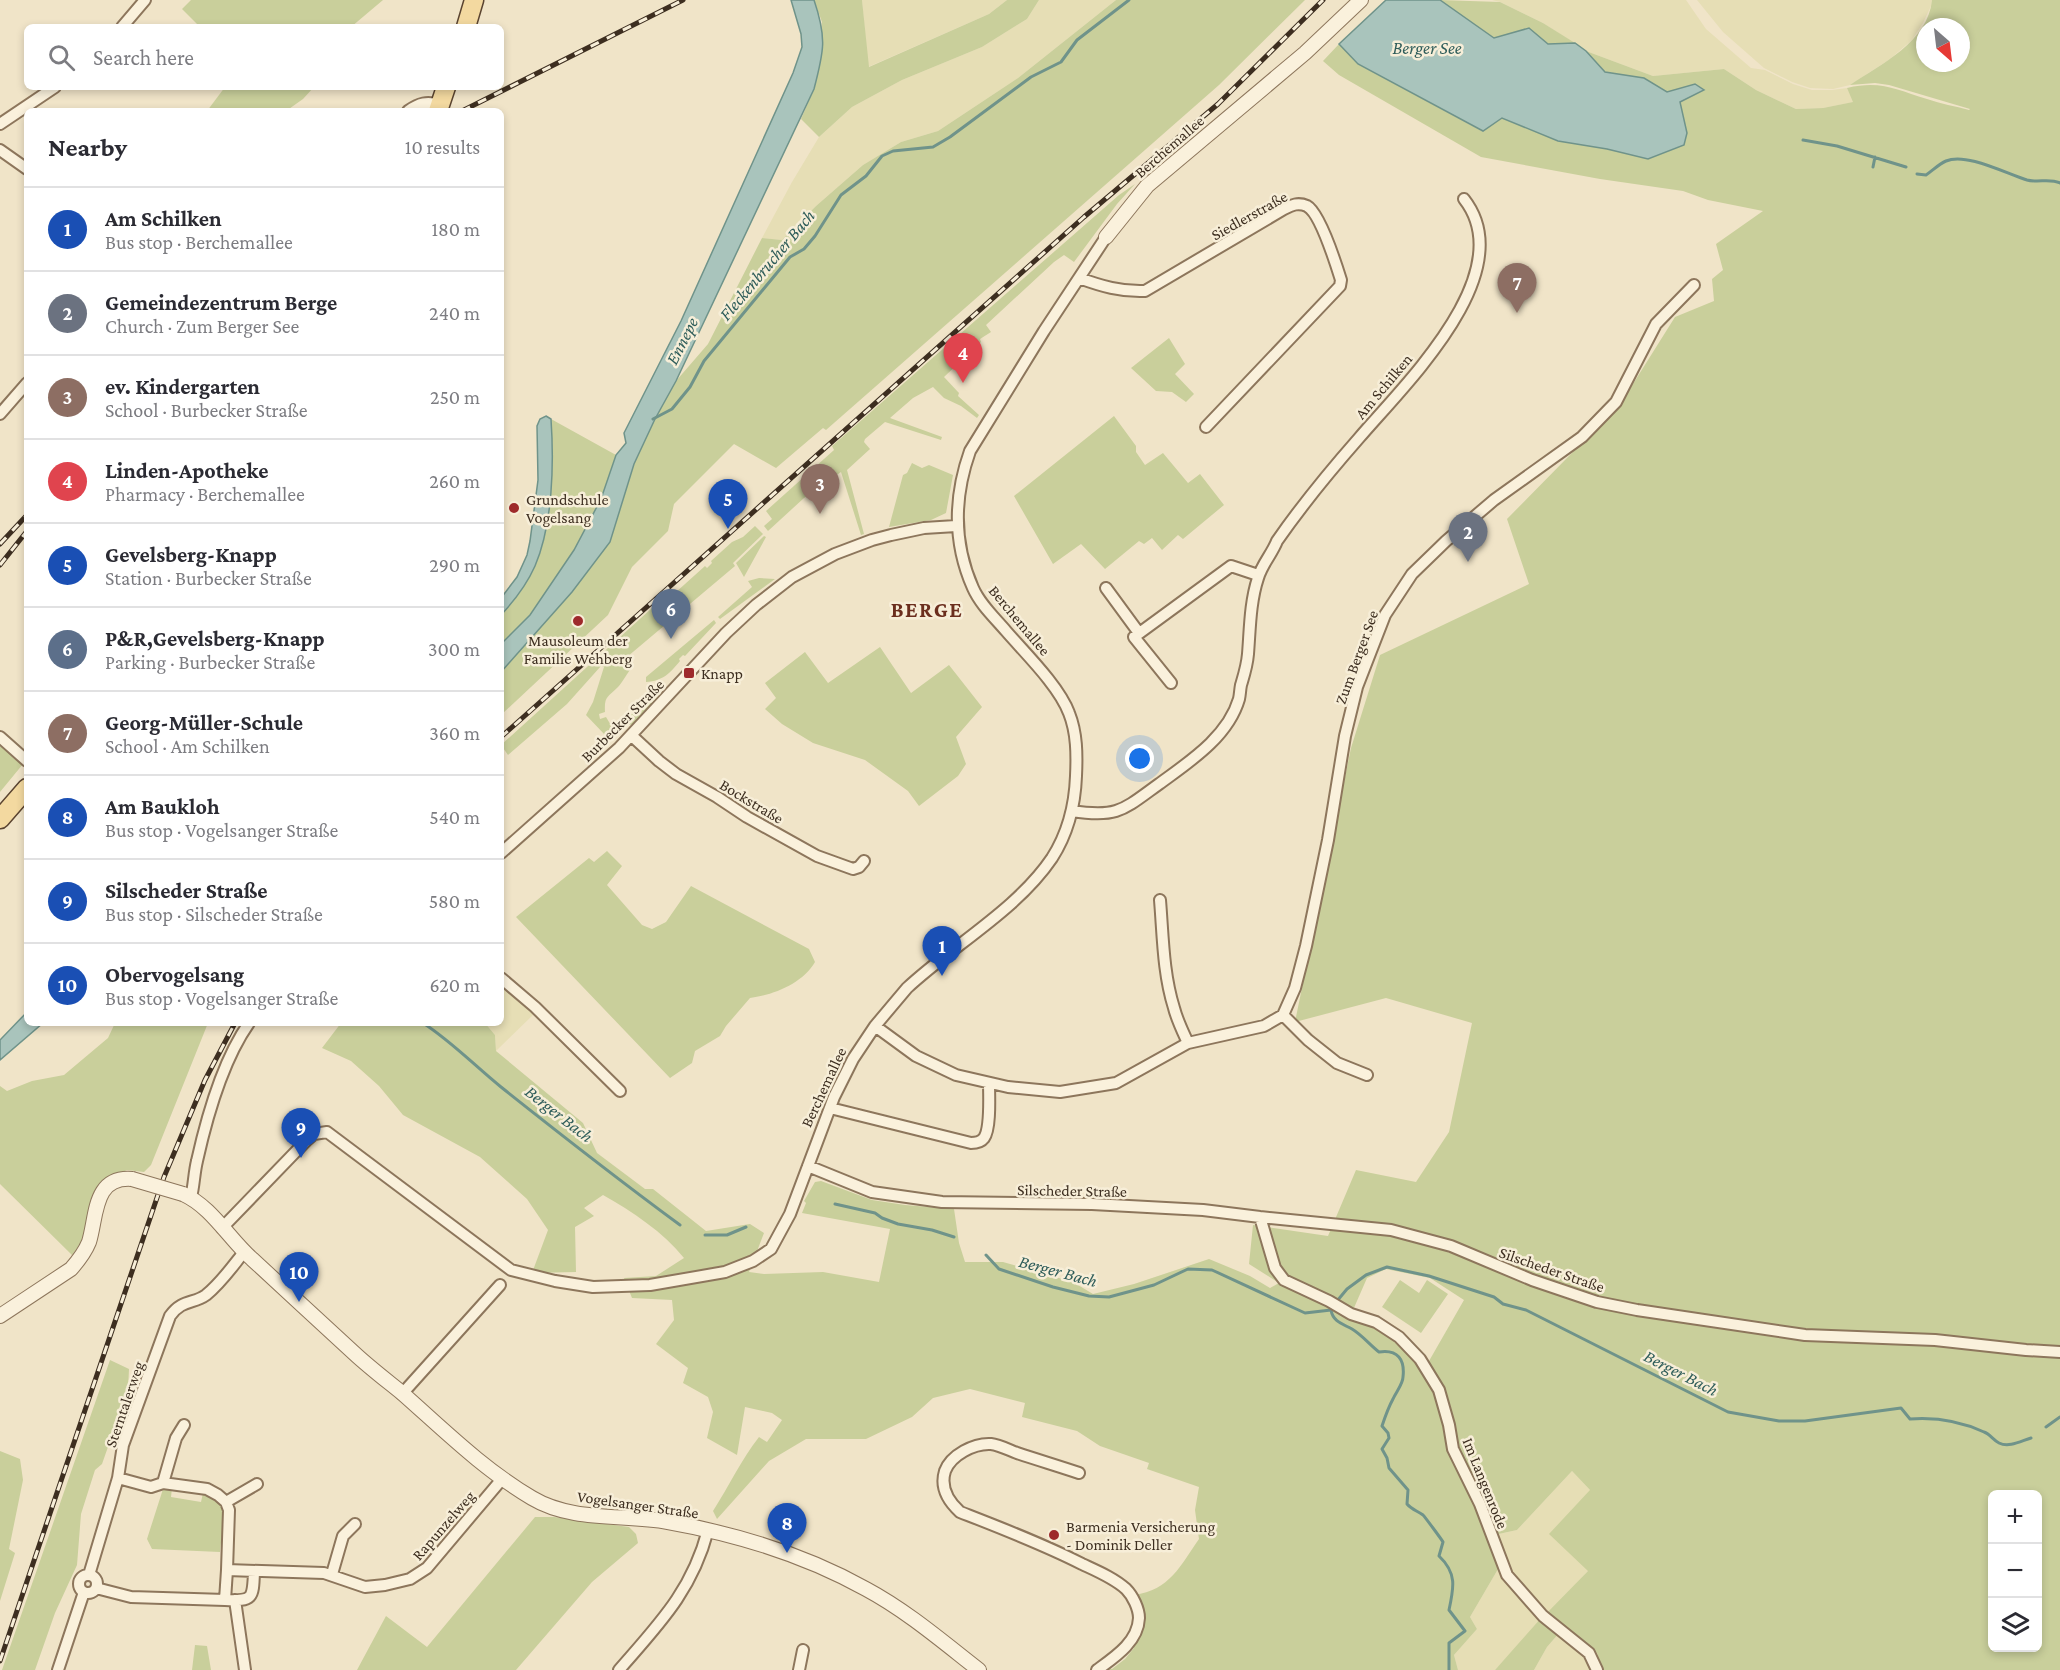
<!DOCTYPE html>
<meta charset="utf-8">
<style>
body{margin:0;font-family:"Crimson Pro",serif;background:#f2f2f3;color:#2b2b33}
.controls{position:absolute;right:18px;bottom:18px;display:grid;overflow:hidden;border-radius:9px;box-shadow:0 3px 9px #0003}
.controls button{width:54px;height:54px;display:grid;place-items:center;padding:0;border:0;border-bottom:2px solid #e1e1e2;background:#fff;color:#2b2b33;font:30px sans-serif}
.compass{position:absolute;left:1916px;top:18px;width:54px;height:54px;border-radius:50%;background:#fff;box-shadow:0 3px 9px #0003;rotate:152deg}
.you{position:absolute;left:1140px;top:759px;width:21px;height:21px;margin:-15px;border:4px solid #fff;border-radius:50%;background:#1a73e8;box-shadow:0 0 0 9px #1a73e833}
.badge{display:grid;place-items:center;width:39px;height:39px;border-radius:50%;background:#0f766e;color:#fff;font-size:20px;font-weight:700}
.pin{position:absolute;translate:-50% -50px;filter:drop-shadow(0 2px 3px #0008)}
.pin::after{content:'';position:absolute;top:32px;width:21px;height:18px;background:inherit;clip-path:polygon(0 0,100% 0,50% 100%)}
.list{margin:0;padding:0;list-style:none}
h2{display:flex;justify-content:space-between;align-items:center;height:78px;margin:0;padding:0 24px;font-size:26px}
h2 small{font-size:20px;font-weight:400;color:#7c7c81}
.list li{display:grid;grid-template-columns:39px 1fr auto;gap:18px;align-items:center;box-sizing:border-box;height:84px;padding:0 24px;border-top:2px solid #e1e1e2}
.list b{display:block;font-size:22px;white-space:nowrap}
.list p{margin:0;font-size:20px;white-space:nowrap;color:#7c7c81}
.list em{font-size:20px;font-style:normal;color:#7c7c81}
.icon{flex:none;width:33px;height:33px;fill:none;stroke:currentColor;stroke-width:2;stroke-linecap:round;stroke-linejoin:round}
.map{position:relative;flex:none;width:2060px;height:1670px;overflow:hidden}
.search{position:absolute;background:#fff;box-shadow:0 3px 9px #0003;left:24px;top:24px;width:480px;height:66px;display:flex;align-items:center;gap:15px;box-sizing:border-box;padding:0 21px;border-radius:9px;color:#7c7c81;font-size:22px}
.panel{position:absolute;background:#fff;box-shadow:0 3px 9px #0003;left:24px;top:108px;width:480px;height:918px;border-radius:9px}
.map>svg:first-child{display:block}
.farmland{fill:#e6deb5}
.green{fill:#c9cf9b;fill-rule:evenodd}
.water{fill:#a9c4bc;stroke:#6f938a;stroke-width:1.5}
.lines{fill:none;stroke-linecap:round;stroke-linejoin:round}
.stream{stroke:#6f938a;stroke-width:3}
.minor-casing{stroke:#8d765c;stroke-width:14}
.tertiary-casing{stroke:#8d765c;stroke-width:16}
.primary-casing{stroke:#5b4430;stroke-width:21}
.minor{stroke:#faf1dc;stroke-width:10}
.tertiary{stroke:#faf1dc;stroke-width:14}
.primary{stroke:#f3d9a0;stroke-width:18}
.rail-casing{stroke:#3d2e20;stroke-width:5}
.rail{stroke:#f7eed8;stroke-width:3;stroke-dasharray:9;stroke-linecap:butt}
.tertiary-bridge-casing{stroke:#8d765c;stroke-width:16;stroke-linecap:butt}
.tertiary-bridge{stroke:#faf1dc;stroke-width:14}
.poi-dot{fill:#9e2a2b;stroke:#f7eed8;stroke-width:2}
.labels{text-anchor:middle;stroke-width:5;stroke-linejoin:round;paint-order:stroke}
.street-label{font-size:16px;fill:#3d2e20;stroke:#f7eed8}
.poi-label{font-size:16px;fill:#3d2e20;stroke:#f7eed8;text-anchor:start}
.water-label{font-size:18px;font-style:italic;fill:#2f5d5a;stroke:#f7eed8}
.district-label{font-size:22px;font-weight:bold;letter-spacing:1.5px;fill:#6b2e1e;stroke:#f7eed8}
</style>
<div class="map">
<svg width="2060" height="1670" viewBox="0 0 2060 1670">
<rect width="100%" height="100%" fill="#f0e4c8"/>
<path class="farmland" d="M862,0H1007L989,14L868,67Z
M1039,0H1116L1018,78L938,131L901,142L863,165L816,206L782,240L762,238L792,182L819,137L852,107L902,80L982,47L1027,19Z
M1492,0H1686L1706,29L1751,68L1765,70L1793,84L1812,90H1832L1847,88L1854,102L1823,108L1796,109L1756,90L1724,69L1653,76L1586,51L1543,23L1500,2Z
M1697,0H1932L1931,6L1923,23L1912,40L1890,59L1850,85L1833,89L1810,88L1792,82L1764,68L1723,32Z
M501,984L534,1014L496,1051L495,1035L485,1023H501Z
M1572,1471L1590,1490L1588,1571L1495,1670H1458L1454,1655L1477,1629L1470,1617L1501,1564L1494,1535L1517,1530Z
M1560,1632L1597,1653L1602,1670H1534L1547,1647Z"/>
<path class="green" d="M191,0H383L351,27H200L182,9Z
M814,0H862L869,67L989,14L1007,0H1039L1027,19L982,47L902,80L852,107L819,137L801,119L814,89L822,22Z
M1116,0H1305L1219,85L826,430L823,428L776,468L734,444L674,504L668,531L632,567L608,615L501,715V672L572,592L610,542L634,464L655,419L676,381L708,344L762,238L782,240L816,206L863,165L901,142L938,131L1018,78Z
M1440,0L1500,2L1543,23L1575,43L1548,44L1529,28L1494,38Z
M1932,0H2060V1670H1602L1597,1653L1572,1638L1544,1616L1588,1571L1549,1534L1590,1490L1572,1471L1517,1530L1494,1535L1481,1503L1455,1449L1441,1390L1422,1358L1429,1361L1464,1300L1430,1278L1386,1269L1367,1278L1350,1317C1411,1337 1427,1365 1447,1423C1449,1432 1449,1441 1452,1450C1459,1468 1470,1485 1478,1504C1486,1523 1493,1544 1501,1564L1470,1617L1477,1629L1454,1655L1458,1670H1108L1107,1668L1112,1669L1125,1659L1134,1648C1133,1641 1137,1636 1138,1629C1141,1617 1137,1607 1134,1595C1170,1590 1180,1566 1199,1539L1195,1510L1199,1487L1147,1469L1149,1463L1100,1446L1077,1431L1022,1417L1025,1403L970,1389L933,1398L912,1417L866,1439H806L769,1461L717,1519L713,1511C729,1486 741,1460 759,1437L767,1442L782,1420L772,1413L745,1407L737,1455L707,1438L713,1412L708,1397L683,1383L688,1368L656,1344L674,1320L672,1300L632,1298L624,1278L656,1276L684,1258C663,1232 633,1212 603,1195L584,1208L594,1216L575,1227L576,1272L532,1273L548,1230L527,1199L480,1157L403,1115L379,1086L351,1061L322,1048L341,1023H485L495,1035L496,1051L583,1123L597,1153L645,1189H653L706,1231L750,1224L764,1233L749,1272L764,1274L823,1272L879,1282L890,1229L802,1213L806,1203L804,1201L815,1182L821,1181L872,1200L905,1205L954,1209L959,1243L965,1262H1003L1073,1282L1093,1294L1134,1284L1209,1259L1250,1276L1270,1288L1279,1283L1249,1264L1253,1225L1328,1236L1356,1170L1416,1182L1449,1132L1472,1023L1386,998L1295,1022L1351,748L1380,655L1529,584L1507,519L1621,403L1675,317L1714,301L1712,279L1723,270L1716,244L1763,211L1708,200L1683,191L1600,179L1481,157L1339,75L1323,61L1339,44L1358,64L1482,131L1502,118L1558,141L1607,149L1648,159L1684,145L1687,133L1680,102L1703,90L1695,84L1667,93L1644,78L1605,72L1586,51L1653,76L1724,69L1756,90L1796,109L1823,108L1853,102L1847,88C1882,80 1896,90 1927,99C1941,104 1955,106 1969,110L1970,109L1889,85L1875,83L1850,85C1881,64 1928,42 1932,0ZM1925,27H1961V63H1925ZM1992,1494H2038V1648H1992Z
M225,87H314L303,99L286,111H207Z
M1135,184L1117,204L1074,262L1064,255L1054,262L986,325L991,332L980,339L981,342L944,377L959,393L958,396L979,415L977,418L961,406L944,398L933,387L913,398L890,418L942,437L941,440L885,422L865,439L864,442L870,449L847,470L864,534L861,535L841,472L804,498L768,531L764,526L772,519L766,511L834,450L832,446L1119,195Z
M1169,338L1185,364L1175,374L1194,394L1186,402L1172,392L1156,391L1131,368Z
M1114,416L1136,446V452L1145,465L1163,453L1188,483L1200,474L1224,505L1183,539L1178,535L1162,550L1152,538L1144,544L1139,541L1105,569L1081,544L1053,564L1014,496Z
M551,419L616,455L601,499L574,550L530,615L501,644V615C515,600 527,584 535,566C553,524 554,463 551,419Z
M912,463L922,468L929,465L953,475L946,513L931,520L889,527L903,475L907,473Z
M755,526L763,534L733,563L735,566L627,657L633,666C627,673 622,683 618,687C608,697 604,696 605,712L599,714L600,719L606,717L612,727L605,735L586,715L593,702L604,667L601,666L567,704L508,755L501,745L652,608L655,611L705,566L707,568L712,563L711,561L732,542L743,537Z
M764,536L766,537L744,577L736,563Z
M759,578L775,579L720,619L718,617L752,587L748,581Z
M714,620L716,623L685,656L683,655L679,659L680,661C670,673 663,681 646,682V677Z
M880,647L911,693L949,665L982,707L956,737L966,764L958,776L919,806L908,791L865,760L813,743L782,724L765,709L776,698L765,683L805,652L828,683Z
M666,691L636,724L627,725L623,723L649,695Z
M0,744L23,764L0,792Z
M607,851L622,866L607,885L642,925L652,929L666,922L691,886L809,949L815,962C803,983 774,995 750,998L726,1026L720,1036L695,1051L692,1063L670,1078L516,917L589,858L594,862Z
M115,1023H208L151,1165L144,1172L127,1170L112,1177L95,1191L82,1241L72,1255L0,1184V1086L7,1091L32,1081L64,1075L108,1038Z
M1400,1280L1419,1293L1427,1280L1448,1294L1421,1333L1382,1307Z
M110,1360L129,1369L128,1390L102,1464L95,1470L81,1514L77,1565L55,1613L35,1670H2Z
M0,1451L20,1459L23,1480L9,1549L15,1553L0,1601Z
M172,1488L171,1497L201,1502L203,1493C234,1499 221,1532 220,1552L152,1549L147,1539L163,1489Z
M535,1517H554L629,1527L636,1534L638,1543L592,1582L516,1670H357L386,1616L427,1647Z
M1542,1617L1560,1632L1547,1647L1534,1670H1495Z
M195,1645L207,1646L211,1670H192Z"/>
<path class="water" d="M791,0H814C827,38 824,51 814,89L676,381L655,419L634,464L610,542L572,592L501,672V644L530,615L574,550L601,499L616,455L626,443L624,433L681,321L793,73L802,47L801,34Z
M1386,0H1440L1494,38L1529,28L1548,44L1575,43L1586,51L1605,72L1644,78L1667,92L1695,84L1704,90L1680,102L1687,133L1684,145L1648,159L1607,149L1558,141L1502,118L1483,131L1358,64L1339,44Z
M546,416L551,419C554,463 553,524 535,566C527,584 515,600 501,615V598L517,577L527,555L530,541L538,480L537,426L540,419Z
M27,1012V1023H43L0,1060V1040Z"/>
<g class="lines">
<path class="stream" d="M1803,140L1837,146L1906,167
M1873,167L1875,157
M1917,174L1926,175C1932,171 1939,164 1946,161C1966,152 2007,174 2027,180C2038,183 2050,178 2060,183
M653,419L672,409L690,387L704,361L790,257L804,249L815,236L841,195L866,176L882,156L893,151L933,147L950,137L1031,77L1061,62L1077,40L1129,0
M423,1023C451,1041 475,1066 501,1087C560,1134 619,1180 680,1225
M835,1204L875,1213L882,1218L898,1224L932,1230L954,1237
M705,1235H727L746,1227
M986,1255L999,1269L1053,1287L1089,1296L1109,1297L1154,1285L1188,1269L1212,1270L1305,1313L1331,1310C1333,1322 1343,1324 1352,1329C1362,1335 1370,1345 1379,1352C1398,1349 1405,1360 1403,1377C1403,1384 1396,1392 1393,1399C1388,1408 1385,1417 1382,1426L1388,1433L1389,1438L1382,1449L1387,1458L1389,1468L1408,1490L1407,1504C1412,1510 1418,1511 1423,1515C1425,1517 1442,1540 1443,1542L1439,1556C1457,1573 1454,1587 1449,1610L1465,1631L1449,1643V1670
M1337,1301L1347,1289L1366,1275L1387,1267L1429,1276L1494,1297L1503,1304L1526,1310L1728,1412L1779,1421H1805L1901,1408L1910,1419C1936,1417 1960,1421 1984,1432C1990,1434 1993,1440 1999,1443C2009,1448 2021,1441 2031,1438
M2046,1427L2060,1417"/>
<defs>
<path id="minor" d="M122,27L145,0
M408,111C419,103 427,101 440,105
M0,124L55,87
M0,150L27,169
M1079,278C1101,286 1121,292 1145,291L1284,209C1292,205 1298,202 1307,206C1320,213 1336,264 1341,280L1340,286L1206,427
M0,414L27,383
M1106,588L1139,633
M1171,683L1134,637L1231,566L1258,575
M632,736L659,761L676,774L717,797L747,817L817,856L853,869L859,867L864,861
M0,737L27,761
M1072,811C1118,818 1123,810 1159,784C1189,762 1228,737 1239,699C1240,695 1240,690 1241,685C1244,675 1247,666 1248,654C1250,629 1250,602 1258,578C1262,564 1272,554 1277,541C1302,505 1330,471 1359,438C1404,385 1522,273 1464,199
M501,853L619,748L726,633L756,605L792,577L835,554L872,540L891,535L924,528L956,526
M1160,900C1163,936 1163,973 1174,1008C1177,1020 1183,1032 1188,1043
M501,978L535,1007L620,1091
M1283,1015L1308,1040L1337,1063L1367,1075
M875,1026L916,1056L956,1075L1008,1087L1060,1092L1116,1083L1188,1043L1264,1026L1283,1015L1295,988L1306,946L1328,840L1345,736L1357,687L1385,615L1412,574L1446,541L1494,500L1582,437L1616,402L1656,324L1694,285
M830,1108L971,1143C976,1143 981,1142 984,1138C991,1128 989,1095 989,1083
M808,1166L872,1192L942,1202L1092,1204L1203,1210L1260,1217L1391,1230L1451,1246L1532,1280L1597,1302L1637,1310L1805,1335L1935,1340L2026,1350L2060,1352
M191,1197C194,1186 194,1173 197,1161C207,1116 223,1060 249,1023
M1260,1217L1275,1268L1284,1280L1329,1301L1351,1314L1376,1322L1399,1337L1420,1359L1439,1390L1449,1425L1453,1449L1480,1504L1507,1575L1543,1616L1589,1653L1597,1670
M222,1228L307,1140L314,1134L327,1132L511,1270L555,1281L593,1287L650,1285L725,1272L753,1261L771,1249L790,1214L834,1097L853,1059L875,1026L907,988C953,945 1017,910 1052,858C1068,833 1075,804 1076,776C1077,755 1077,733 1069,713C1059,686 1025,653 1006,631C994,617 980,604 973,588C953,543 954,496 970,451L1044,331L1106,237
M402,1394L500,1285
M1079,1473C1058,1466 1038,1460 1017,1453C1009,1450 999,1445 991,1444C974,1443 951,1455 945,1471C940,1487 948,1501 960,1512C1001,1528 1043,1544 1082,1564C1097,1571 1114,1578 1126,1589C1133,1596 1139,1609 1139,1618C1138,1642 1115,1657 1097,1670
M118,1478L151,1487L163,1483L207,1489L218,1495L226,1502L229,1510L227,1570
M163,1483L176,1438L184,1425
M226,1502L257,1484
M254,1572C253,1599 253,1601 225,1600L227,1570L324,1573L365,1587L385,1585L410,1579L427,1568L502,1479
M332,1574L343,1536L355,1524
M89,1575L118,1478L123,1445L170,1316C182,1299 194,1304 206,1295C221,1283 232,1267 244,1252
M79 1584a9 9 0 1 1 18 0a9 9 0 1 1-18 0Z
M96,1588L131,1597L225,1600
M235,1600L245,1670
M58,1670L84,1592
M619,1670C659,1624 692,1591 708,1530
M799,1670L803,1650"/>
<path id="tertiary" d="M1106,237L1147,186L1305,53L1361,0
M183,1194C212,1207 229,1239 252,1259C286,1290 320,1322 354,1353C369,1367 386,1380 402,1393C444,1430 483,1469 532,1498C572,1522 623,1514 668,1522C736,1534 805,1555 866,1589C907,1611 943,1642 979,1670
M0,1316L71,1269C78,1261 85,1252 89,1242C97,1216 93,1176 132,1179"/>
<path id="primary" d="M466,27L474,0
M438,111L446,87
M0,819L27,788"/>
</defs>
<use href="#minor" class="minor-casing"/>
<use href="#tertiary" class="tertiary-casing"/>
<use href="#primary" class="primary-casing"/>
<use href="#minor" class="minor"/>
<use href="#tertiary" class="tertiary"/>
<use href="#primary" class="primary"/>
<defs>
<path id="rail" d="M462,111L683,0
M0,544L27,515
M0,565L27,531
M501,737L1084,217L1218,104L1323,0
M0,1661L164,1177L205,1080L235,1023"/>
</defs>
<use href="#rail" class="rail-casing"/>
<use href="#rail" class="rail"/>
<defs>
<path id="tertiary-bridge" d="M132,1179L183,1194"/>
</defs>
<use href="#tertiary-bridge" class="tertiary-bridge-casing"/>
<use href="#tertiary-bridge" class="tertiary-bridge"/>
</g>
<g class="poi-dot">
<circle cx="514" cy="508" r="6"/>
<circle cx="578" cy="621" r="6"/>
<rect x="683" y="667" width="12" height="12" rx="3"/>
<circle cx="1054" cy="1535" r="6"/>
</g>
<g class="labels">
<g class="street-label">
<text transform="translate(1169 146) rotate(-41)" y="6">Berchemallee</text>
<text transform="translate(1249 215) rotate(-29)" y="6">Siedlerstraße</text>
<text transform="translate(1383 386) rotate(-50)" y="6">Am Schilken</text>
<text transform="translate(1020 620) rotate(50)" y="6">Berchemallee</text>
<text transform="translate(1356 657) rotate(-70)" y="6">Zum Berger See</text>
<text transform="translate(622 720) rotate(-45)" y="6">Burbecker Straße</text>
<text transform="translate(752 801) rotate(31)" y="6">Bockstraße</text>
<text transform="translate(823 1087) rotate(-65)" y="6">Berchemallee</text>
<text transform="translate(1072 1190) rotate(1)" y="6">Silscheder Straße</text>
<text transform="translate(1552 1269) rotate(19)" y="6">Silscheder Straße</text>
<text transform="translate(124 1404) rotate(-71)" y="6">Sterntalerweg</text>
<text transform="translate(1486 1483) rotate(68)" y="6">Im Langenrode</text>
<text transform="translate(638 1504) rotate(8)" y="6">Vogelsanger Straße</text>
<text transform="translate(443 1525) rotate(-49)" y="6">Rapunzelweg</text>
</g>
<g class="poi-label">
<text x="526" y="505">Grundschule<tspan x="526" dy="18">Vogelsang</tspan></text>
<text x="578" y="646" text-anchor="middle">Mausoleum der<tspan x="578" dy="18">Familie Wehberg</tspan></text>
<text x="701" y="679">Knapp</text>
<text x="1066" y="1532">Barmenia Versicherung<tspan x="1066" dy="18">- Dominik Deller</tspan></text>
</g>
<g class="water-label">
<text x="1427" y="54">Berger See</text>
<text transform="translate(767 265) rotate(-50)" y="6">Fleckenbrucher Bach</text>
<text transform="translate(682 341) rotate(-63)" y="6">Ennepe</text>
<text transform="translate(559 1114) rotate(38)" y="6">Berger Bach</text>
<text transform="translate(1058 1271) rotate(15)" y="6">Berger Bach</text>
<text transform="translate(1681 1373) rotate(27)" y="6">Berger Bach</text>
</g>
<g class="district-label">
<text x="927" y="617">BERGE</text>
</g>
</g>
</svg>
<div class="controls">
<button>+</button>
<button>−</button>
<button><svg class="icon" aria-label="layers" viewBox="0 0 24 24"><path d="M12 4l9 5-9 5-9-5zM3 14l9 5 9-5"/></svg></button>
</div>
<svg class="compass" viewBox="-18 -18 36 36"><path d="M0-13l5 13h-10z" fill="#e53935"/><path d="M0 13l5-13h-10z" fill="#7c7c81"/></svg>
<div class="you"></div>
<div class="pin badge" style="left:942px;top:976px;background:#1a4fb4">1</div>
<div class="pin badge" style="left:1468px;top:562px;background:#6b7280">2</div>
<div class="pin badge" style="left:820px;top:514px;background:#8d6e63">3</div>
<div class="pin badge" style="left:963px;top:383px;background:#e0444e">4</div>
<div class="pin badge" style="left:728px;top:529px;background:#1a4fb4">5</div>
<div class="pin badge" style="left:671px;top:639px;background:#5c6f8a">6</div>
<div class="pin badge" style="left:1517px;top:313px;background:#8d6e63">7</div>
<div class="pin badge" style="left:787px;top:1553px;background:#1a4fb4">8</div>
<div class="pin badge" style="left:301px;top:1158px;background:#1a4fb4">9</div>
<div class="pin badge" style="left:299px;top:1302px;background:#1a4fb4">10</div>
<div class="search"><svg class="icon" aria-label="search" viewBox="0 0 24 24"><circle cx="10" cy="10" r="6"/><path d="M15 15l6 6"/></svg>Search here</div>
<section class="panel">
<h2>Nearby<small>10 results</small></h2>
<ul class="list">
<li><span class="badge" style="background:#1a4fb4">1</span><div><b>Am Schilken</b><p>Bus stop · Berchemallee</p></div><em>180 m</em></li>
<li><span class="badge" style="background:#6b7280">2</span><div><b>Gemeindezentrum Berge</b><p>Church · Zum Berger See</p></div><em>240 m</em></li>
<li><span class="badge" style="background:#8d6e63">3</span><div><b>ev. Kindergarten</b><p>School · Burbecker Straße</p></div><em>250 m</em></li>
<li><span class="badge" style="background:#e0444e">4</span><div><b>Linden-Apotheke</b><p>Pharmacy · Berchemallee</p></div><em>260 m</em></li>
<li><span class="badge" style="background:#1a4fb4">5</span><div><b>Gevelsberg-Knapp</b><p>Station · Burbecker Straße</p></div><em>290 m</em></li>
<li><span class="badge" style="background:#5c6f8a">6</span><div><b>P&amp;R,Gevelsberg-Knapp</b><p>Parking · Burbecker Straße</p></div><em>300 m</em></li>
<li><span class="badge" style="background:#8d6e63">7</span><div><b>Georg-Müller-Schule</b><p>School · Am Schilken</p></div><em>360 m</em></li>
<li><span class="badge" style="background:#1a4fb4">8</span><div><b>Am Baukloh</b><p>Bus stop · Vogelsanger Straße</p></div><em>540 m</em></li>
<li><span class="badge" style="background:#1a4fb4">9</span><div><b>Silscheder Straße</b><p>Bus stop · Silscheder Straße</p></div><em>580 m</em></li>
<li><span class="badge" style="background:#1a4fb4">10</span><div><b>Obervogelsang</b><p>Bus stop · Vogelsanger Straße</p></div><em>620 m</em></li>
</ul>
</section>
</div>
